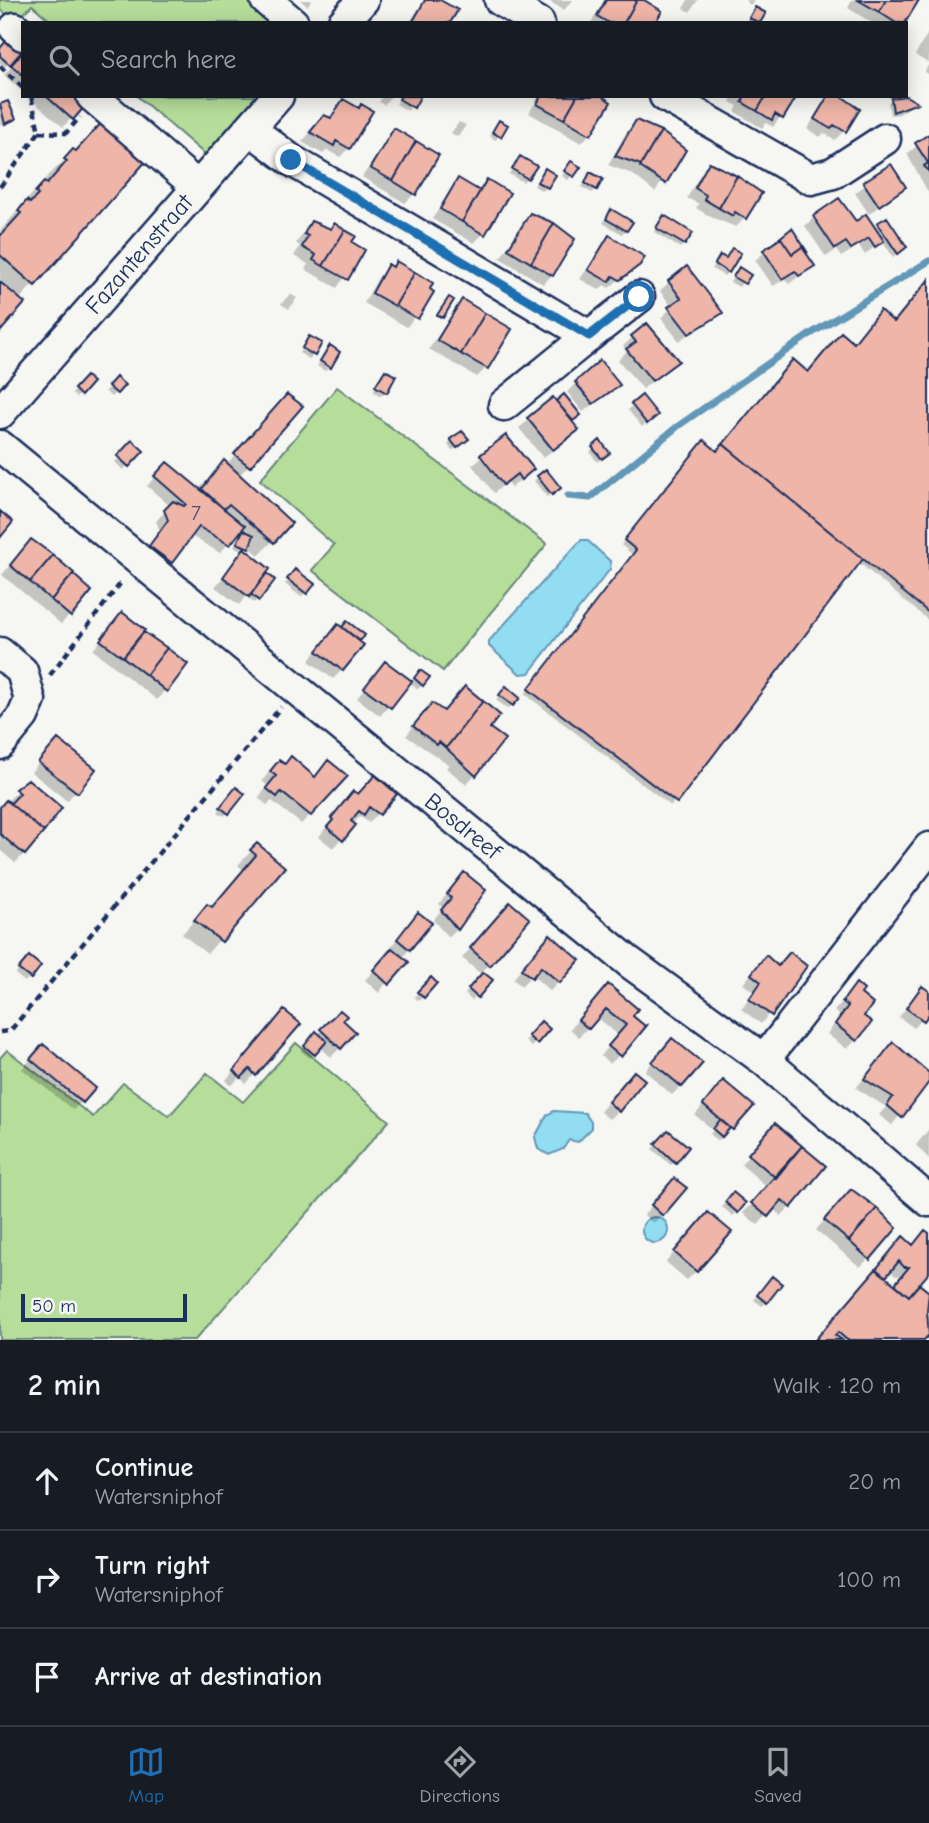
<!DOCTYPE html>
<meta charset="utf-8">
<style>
body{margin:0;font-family:"Comic Neue",sans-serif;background:#20242c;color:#f1f3f6}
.scale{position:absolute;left:21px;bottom:18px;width:166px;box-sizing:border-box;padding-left:7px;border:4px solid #1b2f5e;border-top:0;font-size:19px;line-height:24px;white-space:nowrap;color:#1b2f5e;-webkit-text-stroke:5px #f6f6f2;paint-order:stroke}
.stop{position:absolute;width:21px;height:21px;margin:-16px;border:5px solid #1f6fb2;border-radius:50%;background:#fff}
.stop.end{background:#1f6fb2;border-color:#fff;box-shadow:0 2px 7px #0008}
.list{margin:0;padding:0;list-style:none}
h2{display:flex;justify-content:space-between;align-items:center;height:91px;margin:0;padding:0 28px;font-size:30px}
h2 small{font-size:23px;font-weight:400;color:#9ea1a6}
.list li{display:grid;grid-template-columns:46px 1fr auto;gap:21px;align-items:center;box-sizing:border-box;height:98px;padding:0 28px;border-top:2px solid #363941}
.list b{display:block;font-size:26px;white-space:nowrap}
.list p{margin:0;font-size:23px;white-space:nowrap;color:#9ea1a6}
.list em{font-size:23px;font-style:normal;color:#9ea1a6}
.icon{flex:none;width:38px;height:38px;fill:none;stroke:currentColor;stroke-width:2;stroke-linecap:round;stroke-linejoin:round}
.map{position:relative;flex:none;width:929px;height:1340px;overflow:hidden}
.search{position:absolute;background:#171b24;box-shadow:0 4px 18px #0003;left:21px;right:21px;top:21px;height:77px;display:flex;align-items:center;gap:18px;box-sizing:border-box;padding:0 24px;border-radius:0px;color:#9ea1a6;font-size:26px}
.sheet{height:385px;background:#171b24}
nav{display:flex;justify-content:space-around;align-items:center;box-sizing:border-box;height:98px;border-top:2px solid #363941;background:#171b24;font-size:19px;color:#9ea1a6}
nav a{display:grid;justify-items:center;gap:4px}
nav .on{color:#1f6fb2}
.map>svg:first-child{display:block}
.green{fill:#b6de9a;stroke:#68867c;stroke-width:2}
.water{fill:#92ddf2;stroke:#6297b7;stroke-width:2}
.shadow{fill:#0003;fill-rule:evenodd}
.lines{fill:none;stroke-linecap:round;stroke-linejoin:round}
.stream{stroke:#6297b7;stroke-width:7}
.building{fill:#efb5a8;stroke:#1b2f5e;stroke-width:2}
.minor-casing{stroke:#1b2f5e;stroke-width:35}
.path{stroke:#1b2f5e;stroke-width:4.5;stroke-dasharray:7 5;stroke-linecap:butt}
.minor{stroke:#f6f6f2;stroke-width:30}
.route{stroke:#1f6fb2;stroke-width:9}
.labels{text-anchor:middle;stroke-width:5;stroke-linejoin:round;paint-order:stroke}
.number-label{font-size:21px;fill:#505070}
.street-label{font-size:24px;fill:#1b2f5e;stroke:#f6f6f2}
</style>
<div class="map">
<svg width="929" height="1340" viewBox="0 0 929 1340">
<rect width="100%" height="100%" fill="#f6f6f2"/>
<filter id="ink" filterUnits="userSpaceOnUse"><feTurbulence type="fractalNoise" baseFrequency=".0143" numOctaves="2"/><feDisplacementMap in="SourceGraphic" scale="14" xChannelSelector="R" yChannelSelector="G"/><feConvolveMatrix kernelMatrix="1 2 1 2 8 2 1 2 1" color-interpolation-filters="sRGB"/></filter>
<g filter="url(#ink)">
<path class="green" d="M0,0H252L278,23H53L32,5L16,22L0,9Z
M137,96H264L208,157Z
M337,387L547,544L443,671L312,570L334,545L260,480Z
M296,1043L389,1121L195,1340H0V1058L7,1050L93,1117L123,1083L169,1116L207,1073L243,1102Z"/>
<path class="water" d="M581,540H587L611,562L610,569L529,673L520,674L489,646V641Z
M554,1111L585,1113L591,1122V1129L578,1142L569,1140L563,1149L549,1155L538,1149L535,1137L547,1115Z
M642 1230a13 13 0 1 1 26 0a13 13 0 1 1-26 0Z"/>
<path class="shadow" d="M300,0H312L307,6Z
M425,0H437L448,23H409Z
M547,0H573L564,10Z
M604,0H641L653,23H591Z
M688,0H698L690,12L683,8Z
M745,0H755L750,5Z
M852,0H917L903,23H872L848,8Z
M751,14H763L758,23H746Z
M929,31V75L924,72L929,64L915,55Z
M0,50H20L5,67L0,63Z
M23,54V92L4,75Z
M27,96H71L83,106L63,127Z
M382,96H391L384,105L379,102Z
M401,96H416L408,111L396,104Z
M539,96H598L590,134L581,143L529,113Z
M733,96H795L773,127L766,123L762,128L735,112L738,106L730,102Z
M829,96L844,131L835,140L824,133L820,137L807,129Z
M892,99L915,104L899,114L890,115L888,103Z
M343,101L349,148L340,157L327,150L323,154L302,142L316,126L328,119Z
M7,103L14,119L1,126L0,106Z
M459,122L466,125L458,137L451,133Z
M637,122L671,139L684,150L655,192L632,174L608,165L627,131Z
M103,123L144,160L19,300L0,328V231L47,177Z
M496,126L499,136L495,140L490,136Z
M394,130L414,194L405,203L362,177Z
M929,136V194L907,154Z
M517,162L527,178L523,182L509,174Z
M710,164L745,218L736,227L711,217L696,208L699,204L687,198L701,173Z
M890,166L904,186L869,214L855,193Z
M567,167L578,168L568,180L562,176Z
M545,170L547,187L543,191L534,186Z
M590,174L596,189L592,193L582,187Z
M459,180L477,191L487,181L508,193L483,234L474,243L432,219Z
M611,211L630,222L622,234L603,223Z
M530,215L552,275L543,284L500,258Z
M664,217L684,244L680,248L654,232Z
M814,217L874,229L879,225L901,251L893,257L882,240L865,255L859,246L841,257L836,250L826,257L805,226Z
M312,223L329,230L334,226L350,243L363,250L337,288L305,269L308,264L294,256L300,246L296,243Z
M609,237L638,264L609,288L604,285L599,290L580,279Z
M778,242L800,247L813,265L789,284L785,279L773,286L755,260Z
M725,260L728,272L724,276L712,269L717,262Z
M396,263L432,292L407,327L364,303L379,276Z
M736,273L748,275L739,287L730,282Z
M929,281V621L858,562L671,806L525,694L633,555L621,545L700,447L717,453L790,366L808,374L894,324Z
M669,282L720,312L679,341L661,318L672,307L660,291Z
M290,294L297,298L289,309L281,304Z
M462,301L486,368L477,377L429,349Z
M647,325L676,361L643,389L618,360L627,351L623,346Z
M306,342L313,355L309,359L299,353Z
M330,347L329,367L325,371L317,366Z
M382,376L385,392L381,396L373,391Z
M86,378L91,382L76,398L72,394Z
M116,379L123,386L111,397L105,391Z
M576,383L617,385L583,412L567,392Z
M287,396L300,406L239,476L290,523L259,555L248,546L244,550L268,569L259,580L267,576L273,580L258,599L254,603L246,597L239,605L215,587L244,551L234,547L238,537L236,535L220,553L191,536L162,571L142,556L160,531L156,521L170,506L147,486L158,473L167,464L198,490L224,462L226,465Z
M564,397L578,415L571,422L577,430L543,458L519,428L553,400L556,404Z
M641,398L651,419L642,427L628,410Z
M506,437L523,478L511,488L507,482L494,493L472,465Z
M451,441L462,443L452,451L448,445Z
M132,443L141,451L123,470L115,462Z
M600,443L608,453L597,462L590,452Z
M538,477L555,491L547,497L534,481Z
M22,550L70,615L61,624L2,575Z
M292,575L312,584L301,597L285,584Z
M122,615L186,664L157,700L93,650Z
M347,623L363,635L342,670L333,679L309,661L329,635Z
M386,663L411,683L416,676L422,685L418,689L409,682L380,716L357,698Z
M502,693L512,705L508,709L496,700Z
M443,712L487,728L475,775L466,784L446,768L449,765L406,736L423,714Z
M49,750L94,770L67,801L31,772Z
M328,762L310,815L301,824L272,801L267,805L258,798L268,786L262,781L270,771L314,779Z
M28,781L24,854L15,863L0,850V808Z
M232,794L228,812L224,816L218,812Z
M395,794L369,823L360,816L333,848L319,837L344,803L357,796Z
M257,845L282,867L207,954L182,934L207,906L211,908L243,870L238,865Z
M455,884L457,929L448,937L433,920L443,908L439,904Z
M501,913L489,965L481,972L490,980L472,1001L465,994L482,975L462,958Z
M409,924V949L379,993L365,980L391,951L389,949Z
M541,946L559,982L550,991L532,975L521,986L513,979Z
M25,962L39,966L25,982L15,974Z
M805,966L761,1024L741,1009L754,992L743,984L757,967Z
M431,979L435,983L419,1001L414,997Z
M856,986L861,1016L856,1040L847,1049L827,1034L840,1016L834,1011Z
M922,988L929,993V1011L914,1028L899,1017Z
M599,995L630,1016L619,1055L610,1064L601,1056L618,1035L597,1017L579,1037L570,1029Z
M340,1013V1048L331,1057L320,1047L310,1058L301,1051Z
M275,1021L298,1024L246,1084L240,1077L231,1086L226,1080Z
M542,1023L548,1029L531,1047L525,1041Z
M893,1044L929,1075V1079L892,1125L879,1115L886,1107L856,1088Z
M663,1049L681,1086L672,1095L645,1071Z
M34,1055L82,1101L73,1110L22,1069Z
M718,1089L752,1106L723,1138L717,1140L710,1134L713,1130L695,1115Z
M607,1103L617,1112L609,1119L600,1112Z
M929,1129V1159L916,1145Z
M668,1132L675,1161L671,1165L652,1149Z
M766,1134L790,1207L781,1216L773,1208L758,1225L743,1213L768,1188L741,1164Z
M665,1189L662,1215L653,1223L644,1215Z
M729,1198L744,1203L733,1216L722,1207Z
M842,1200L869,1258L860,1267L816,1230Z
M699,1223L696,1271L687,1280L666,1262Z
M929,1236V1270L912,1290L920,1286L929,1294V1306L924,1312L929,1315V1332L922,1340H814L894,1248L913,1246ZM890,1270L895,1276L903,1275L894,1286L884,1277Z
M768,1282L766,1302L762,1306L754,1300Z"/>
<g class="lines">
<path class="stream" d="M568,496L590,498L678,426L809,335L929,261"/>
</g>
<path class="building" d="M425,0H440L458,10L450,23H412Z
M606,0H637L624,23H609L597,16Z
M637,0H644L662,11L655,23H624Z
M858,0H886L879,12Z
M886,0H919L905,23H896L879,12Z
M755,7L766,13L760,23L749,18Z
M9,38L23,50L10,65L0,56V48Z
M23,52V75L11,65Z
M46,96H74L85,106L73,120Z
M401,96H419L420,97L414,108L399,99Z
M541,96H577L564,119L537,104Z
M577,96H602L611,102L591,135L564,119Z
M766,96H797L783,119L775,114L772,120L757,111Z
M766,96L757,111L742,102L745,96Z
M828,96H841L860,109L846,132L834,125L831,129L814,119Z
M906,96L918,103L893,112L891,98Z
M343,99L359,108L361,104L373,111L350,149L336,141L334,146L310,132L324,115L331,118Z
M8,101L16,119L5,124L0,104Z
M499,120L508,125L501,137L492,132Z
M636,120L661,131L641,165L615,156Z
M103,121L147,160L35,286L0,255V236L21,213L18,211L27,200L30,203L38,195L35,192L44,182L47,184L67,161L64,159L73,149L76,151Z
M394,128L416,141L393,181L370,168Z
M661,131L686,150L666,184L640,167Z
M929,134V172L924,166L928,163L915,143Z
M416,141L439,155L416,195L393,181Z
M520,156L537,166L528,179L512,169Z
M571,161L581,167L574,177L564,171Z
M709,162L737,176L719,208L704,199L706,195L695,188Z
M891,164L906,187L879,206L863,182Z
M545,168L556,175L548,188L537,182Z
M590,172L603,179L597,190L585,183Z
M737,176L762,193L746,219L735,212L733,216L719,208Z
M458,178L480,191L462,222L440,209Z
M487,179L510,193L485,235L462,222Z
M839,198L856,221L866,214L884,241L875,247L869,238L851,249L846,242L835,249L813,216Z
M611,209L633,222L627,231L606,219Z
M530,213L554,223L531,263L508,249Z
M664,215L693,233L685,245L656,228Z
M887,217L907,247L898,254L877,223Z
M311,221L331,229L334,223L345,230L323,266L313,260L316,255L302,247L308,236L304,234Z
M554,223L575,239L553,276L531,263Z
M792,228L808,253L802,247L792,254L781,238L772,244Z
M345,230L356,236L352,242L365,250L348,280L323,266Z
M609,235L645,257L640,265L620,280L613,276L609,282L588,270Z
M781,238L792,254L802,247L815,266L799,276L795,271L782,279L763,250Z
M732,248L741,253L729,273L715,264L720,255L726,258Z
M396,261L415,272L395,306L372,293L388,264L393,267Z
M687,266L723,313L689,334L668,307L681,298L668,281Z
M739,267L751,275L745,284L733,277Z
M415,272L433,283L430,289L434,292L418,319L395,306Z
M929,279V613L723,444L793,359L808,372L841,332L854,343L880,310L894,322Z
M0,282L25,303L0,332Z
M449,297L454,300L443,318L437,315Z
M462,299L485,313L461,354L437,340Z
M485,313L512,329L488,369L461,354Z
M647,323L679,361L652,381L626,349L636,342L631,336Z
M309,336L322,343L315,356L302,348Z
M330,345L340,352L331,368L320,361Z
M600,360L620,385L593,404L575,382Z
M385,370L396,376L387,393L375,386Z
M86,376L93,382L81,396L74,389Z
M116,377L125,385L117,394L108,386Z
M287,394L303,406L250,467L234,454Z
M564,394L581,415L573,421L556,401Z
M642,395L658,415L647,424L631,404Z
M553,397L579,430L553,450L527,418Z
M462,431L469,439L457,448L450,439Z
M506,435L534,469L521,480L517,474L503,485L480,455Z
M132,440L144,451L129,467L117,456Z
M600,440L610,453L602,459L592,447Z
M704,440L717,451L723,444L863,559L677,803L528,689L636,550L624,540Z
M224,460L292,523L274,543L229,504L224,509L202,489Z
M167,462L245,526L230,545L199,527L172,563L149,546L168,520L164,510L173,501L184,506L186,504L154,476Z
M546,469L561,488L552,495L537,476Z
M0,511L13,522L0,538Z
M243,530L254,535L249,548L237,543Z
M31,539L53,555L30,582L10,565Z
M244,548L270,569L249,597L223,577Z
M53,555L74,573L51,600L30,582Z
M295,569L315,584L307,594L287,579Z
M267,573L275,580L259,601L251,594Z
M73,574L92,591L71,617L51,600Z
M122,612L145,630L123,657L100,640Z
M347,621L365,635L360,641L342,627Z
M338,624L364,645L343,671L317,651Z
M144,632L167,648L146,675L123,657Z
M167,648L188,664L167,692L146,675Z
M385,661L412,681L391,708L364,688Z
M420,670L430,677L423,686L414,678Z
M465,686L483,701L446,748L439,742L437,745L413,726L432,703L444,711Z
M506,686L520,698L513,706L499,695Z
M483,701L500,715L490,728L505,739L476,776L446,748Z
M58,739L96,769L78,793L38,762Z
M291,756L315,777L328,760L348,776L311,816L281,792L277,797L266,788L276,776L270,771L279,760L285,764Z
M375,775L397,794L380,815L369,807L364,815L359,811L351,821L356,825L343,841L327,827L333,820L331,818L353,791L358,794Z
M28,779L62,808L44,832L6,800L11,803L20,793L15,789Z
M236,787L245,794L229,814L220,807Z
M6,800L44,832L25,855L0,834V807Z
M257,843L285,867L222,942L194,920L207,904L212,907L256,855L250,850Z
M464,872L486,890L458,930L441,910L451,898L447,894Z
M510,902L530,919L490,966L470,948Z
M418,912L432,923L410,950L397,939Z
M550,934L580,960L560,983L541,967L532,978L521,969Z
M392,948L409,962L389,985L373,970Z
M790,952L807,966L772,1016L749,999L761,982L751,974L766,955L778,966Z
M29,956L41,966L31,979L18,969Z
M483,972L493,980L478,998L468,989Z
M431,977L437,983L424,998L417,992Z
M856,983L864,990L861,994L873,1004L864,1016L872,1022L857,1041L835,1024L848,1006L842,1002Z
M608,984L638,1009L633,1016L645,1026L648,1024L621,1057L608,1046L626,1025L606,1009L589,1029L578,1020Z
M922,986L929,991V1014L924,1021L906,1008Z
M284,1010L301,1024L256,1076L250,1069L241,1078L234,1070Z
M340,1010L347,1016L343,1020L356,1032L341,1049L320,1029Z
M541,1021L550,1029L537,1044L528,1036Z
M316,1031L327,1041L315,1055L304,1046Z
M672,1038L703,1063L682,1087L652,1062Z
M893,1042L929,1073V1082L902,1118L887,1105L893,1097L864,1079Z
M43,1044L96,1088L83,1103L30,1059Z
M634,1071L645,1080L619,1112L608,1102Z
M723,1080L754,1106L733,1130L703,1105Z
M720,1120L730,1128L722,1137L713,1129Z
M775,1123L802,1146L776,1178L748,1154Z
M668,1130L689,1147L676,1163L655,1144Z
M802,1146L826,1166L791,1208L782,1200L768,1217L751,1203Z
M674,1178L687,1188L663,1216L651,1205Z
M851,1189L877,1208L849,1241L824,1220Z
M733,1192L746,1203L738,1213L725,1202Z
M877,1208L897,1228L870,1260L849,1241Z
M708,1212L732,1232L697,1272L674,1252Z
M925,1230L929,1233V1273L909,1296L895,1284L909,1267H904L899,1261L886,1277L876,1269L903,1236L913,1245Z
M876,1269L909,1296L919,1284L929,1292L927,1311L929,1335L924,1340H847L838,1332L835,1335L842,1340H815Z
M772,1276L782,1284L767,1303L757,1295Z"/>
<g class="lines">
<defs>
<path id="minor" d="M266,0L293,23
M500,0L539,23
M343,23L363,0
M15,28L23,35
M92,96L198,187
M665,96L811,179L833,173L885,139
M250,129L291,160L589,336L504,405
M589,336L639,297
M0,413L278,96
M0,446L629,962L764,1060L929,1201
M0,653L22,671L30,700L23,716L0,744
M764,1060L929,848"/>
</defs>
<use href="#minor" class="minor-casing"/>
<path class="path" d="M0,66L23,88
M39,132L66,133L80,117
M0,187L39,132L31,96
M50,675L123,580
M0,1032L10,1031L281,707"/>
<use href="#minor" class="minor"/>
</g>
</g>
<g class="lines" filter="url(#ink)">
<path class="route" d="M291,160L589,336L639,297"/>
</g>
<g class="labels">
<g class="number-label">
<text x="196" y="520">7</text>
</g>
<g class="street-label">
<text transform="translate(139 254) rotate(-49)" y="8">Fazantenstraat</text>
<text transform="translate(463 826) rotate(39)" y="8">Bosdreef</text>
</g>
</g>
</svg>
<div class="scale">50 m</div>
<div class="stop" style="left:639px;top:297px"></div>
<div class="stop end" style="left:291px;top:160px"></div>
<div class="search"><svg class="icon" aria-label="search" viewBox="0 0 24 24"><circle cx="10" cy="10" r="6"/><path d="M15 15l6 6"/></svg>Search here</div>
</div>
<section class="sheet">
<h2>2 min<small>Walk · 120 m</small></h2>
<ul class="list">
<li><svg class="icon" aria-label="ahead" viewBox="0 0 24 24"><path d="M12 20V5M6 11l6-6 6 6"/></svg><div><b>Continue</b><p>Watersniphof</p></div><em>20 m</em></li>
<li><svg class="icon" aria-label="right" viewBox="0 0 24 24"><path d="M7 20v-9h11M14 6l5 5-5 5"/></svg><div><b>Turn right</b><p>Watersniphof</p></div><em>100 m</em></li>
<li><svg class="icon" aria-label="arrive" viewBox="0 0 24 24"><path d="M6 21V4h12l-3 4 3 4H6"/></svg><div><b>Arrive at destination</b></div></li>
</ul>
</section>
<nav>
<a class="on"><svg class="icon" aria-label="map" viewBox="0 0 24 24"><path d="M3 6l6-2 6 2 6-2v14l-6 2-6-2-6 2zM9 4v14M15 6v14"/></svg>Map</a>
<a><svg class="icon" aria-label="directions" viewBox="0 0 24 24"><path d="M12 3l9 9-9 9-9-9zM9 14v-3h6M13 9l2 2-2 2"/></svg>Directions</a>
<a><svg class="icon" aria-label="saved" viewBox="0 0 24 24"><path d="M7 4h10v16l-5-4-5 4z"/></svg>Saved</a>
</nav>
